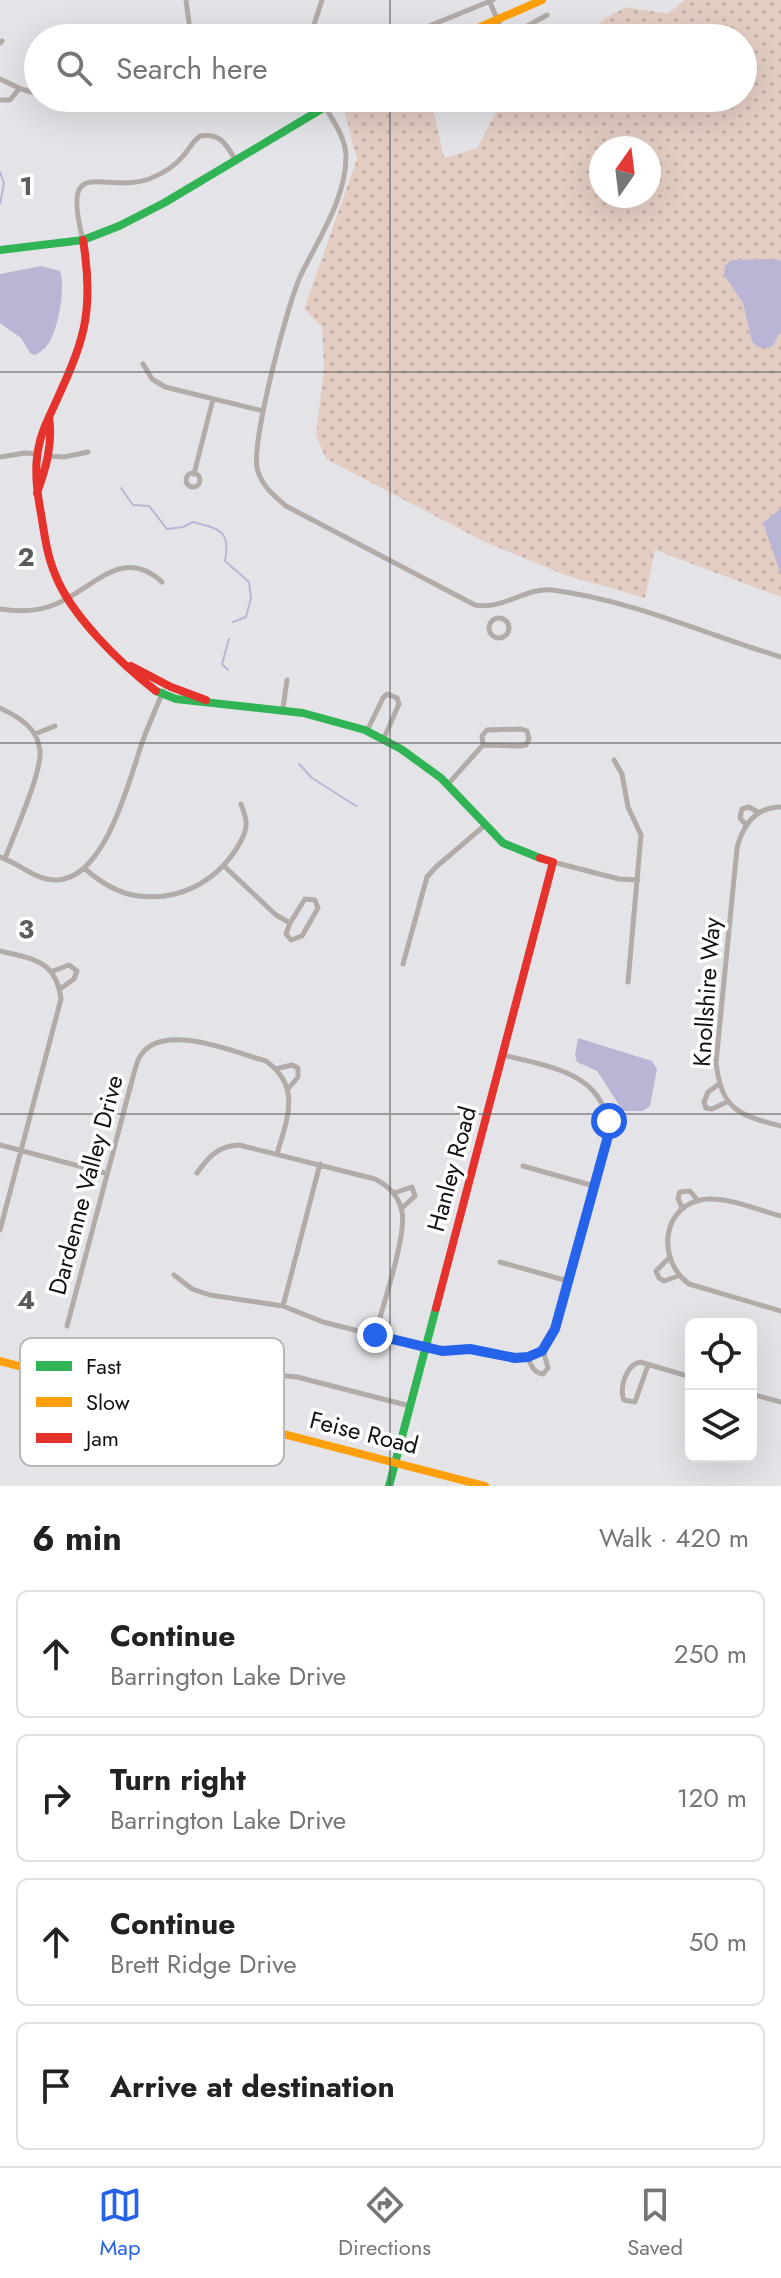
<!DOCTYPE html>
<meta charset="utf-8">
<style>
body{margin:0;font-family:Jost,sans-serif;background:#f2f2f2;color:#222}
.controls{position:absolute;right:24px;bottom:24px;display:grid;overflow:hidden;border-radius:12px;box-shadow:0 8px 32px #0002}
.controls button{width:72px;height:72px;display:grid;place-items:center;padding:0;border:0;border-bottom:2px solid #e0e0e0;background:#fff;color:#222;font:40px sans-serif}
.compass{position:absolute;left:589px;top:136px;width:72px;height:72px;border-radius:50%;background:#fff;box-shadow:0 8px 32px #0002;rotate:14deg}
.stop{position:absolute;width:24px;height:24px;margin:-18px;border:6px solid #2563eb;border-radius:50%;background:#fff}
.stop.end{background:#2563eb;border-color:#fff;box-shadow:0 2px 8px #0008}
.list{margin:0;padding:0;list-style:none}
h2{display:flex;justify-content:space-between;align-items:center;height:104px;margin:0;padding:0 32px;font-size:34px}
h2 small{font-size:26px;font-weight:400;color:#767676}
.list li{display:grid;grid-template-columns:52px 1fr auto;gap:24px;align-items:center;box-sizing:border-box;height:128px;margin:0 16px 16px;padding:0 16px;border:2px solid #e0e0e0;border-radius:12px}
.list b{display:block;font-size:30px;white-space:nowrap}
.list p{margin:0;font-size:26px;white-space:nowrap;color:#767676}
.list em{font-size:26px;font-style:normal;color:#767676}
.icon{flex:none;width:44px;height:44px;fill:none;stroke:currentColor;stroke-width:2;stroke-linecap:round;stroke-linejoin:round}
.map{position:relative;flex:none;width:781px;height:1486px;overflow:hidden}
.search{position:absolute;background:#fff;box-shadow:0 8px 32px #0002;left:24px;right:24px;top:24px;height:88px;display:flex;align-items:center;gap:20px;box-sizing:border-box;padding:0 28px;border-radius:44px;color:#767676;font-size:30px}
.sheet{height:680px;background:#fff}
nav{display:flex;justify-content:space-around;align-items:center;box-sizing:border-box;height:112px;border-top:2px solid #e0e0e0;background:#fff;font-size:22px;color:#767676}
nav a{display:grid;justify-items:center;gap:4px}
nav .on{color:#2563eb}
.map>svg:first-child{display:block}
.grass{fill:url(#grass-dots);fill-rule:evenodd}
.water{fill:#b8b6d4}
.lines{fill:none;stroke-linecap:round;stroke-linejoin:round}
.stream{stroke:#b8b6d4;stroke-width:2}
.street{stroke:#b2aba8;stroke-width:5}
.fast{stroke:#30b455;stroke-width:8}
.slow{stroke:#ff9f0a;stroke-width:8}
.jam{stroke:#e5322d;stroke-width:8}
.route{stroke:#2563eb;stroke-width:10}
.grid{fill:none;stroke:#5c5c5e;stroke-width:2;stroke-opacity:0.55}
.labels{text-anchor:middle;stroke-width:7;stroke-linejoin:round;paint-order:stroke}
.street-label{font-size:24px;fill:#121214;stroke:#fff}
.key{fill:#fff;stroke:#b8b8b8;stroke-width:2}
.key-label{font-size:22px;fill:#121214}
.grid-label{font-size:26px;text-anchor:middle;font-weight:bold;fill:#5c5c5e;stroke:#fff;stroke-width:7;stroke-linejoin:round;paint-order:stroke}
</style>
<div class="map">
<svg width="781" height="1486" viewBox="0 0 781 1486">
<defs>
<pattern id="grass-dots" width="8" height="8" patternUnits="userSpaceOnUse" patternTransform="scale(2)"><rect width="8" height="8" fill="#e3cdc3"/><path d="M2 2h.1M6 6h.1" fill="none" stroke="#c2afa7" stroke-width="1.8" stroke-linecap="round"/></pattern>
</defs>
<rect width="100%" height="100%" fill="#e4e4e8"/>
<path class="grass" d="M684,0H781V261L763,260L724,275L743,303L752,342C759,349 765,350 773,346L781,330V508L763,523L781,575V597L655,550L645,598L565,575L485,542L326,459L316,435L324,369L322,327L304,309L357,159L344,109L363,98L425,99L432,103L444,158L477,148L495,114L515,98H743V38H585L604,19L626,7L668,14ZM601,148H649V196H601Z"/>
<path class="water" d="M775,259L781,261V330L773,346C765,350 759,349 752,342L743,303L724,275L725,266L731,260Z
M41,266L60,271C66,287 58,335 45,348C42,351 38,353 35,355L30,353L21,338L0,323V274Z
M781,508V575L763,523Z
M578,1038L652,1061L657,1069L650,1106L643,1111H623L597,1071L577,1062L575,1055Z"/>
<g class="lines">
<path class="stream" d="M0,172L4,183L0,204
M121,488L133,505L149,506L167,529L183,527L193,522C220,529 231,531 225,561L249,582L251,598L246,617L233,622
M228,670L222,664L229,639
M299,764L312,778L356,806"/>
<path class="street" d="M186,0L191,38
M489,0L505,38
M404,31H417L493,0
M302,38L312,31
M313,38L312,31L322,0
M506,38L547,15
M0,43L2,41
M0,79L21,89L38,94
M310,98L313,103L324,107
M0,100H10L19,89
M325,107C334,122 346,139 346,157C346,199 317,241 300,277C287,306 252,439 257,468C261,485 273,495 286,506L475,605C504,610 526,587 552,590C631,600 705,634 781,657
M83,240C60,151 104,195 149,179C162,174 175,166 184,155C190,148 192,142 200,136C221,133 226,144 236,161
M143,364L152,379L165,387L263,411
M49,456L64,457L88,452
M0,457L25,453L39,454
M186 480a7 7 0 1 1 14 0a7 7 0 1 1-14 0Z
M194,474L213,399
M0,609C19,612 38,612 56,604C94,588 123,545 162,582
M489 628a10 10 0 1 1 20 0a10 10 0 1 1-20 0Z
M0,708C19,717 38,728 40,751C42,773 13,836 5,859
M283,708L287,680
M367,731L383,698L387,694L397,698L399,704L384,738
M35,734L55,726
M614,760L622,774L628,807L641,835L628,982
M449,783L483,745L520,746L526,745L529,739L527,731L521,729L487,730L482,736L483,745
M781,807C755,807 743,825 737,848L716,1063C722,1110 738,1115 781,1126
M746,825L740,818L742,809L749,807L758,812
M0,857C19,863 36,881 57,880C106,878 129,780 142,743C148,726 156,709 163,691
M553,862L619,879L638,880
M224,866L276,915L290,923L286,934L291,940L302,936L318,908L315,900L305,899L290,923
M84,868C100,882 118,894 139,896C178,901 213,883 235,851C240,843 247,832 246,822C246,817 243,810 241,804
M0,951C33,959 56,960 61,999L0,1230
M403,964L427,877L436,867L484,826
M53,971L69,965L77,971L74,979L60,989
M275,1069L292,1065L298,1068V1077L288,1089
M719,1084L708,1092L704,1102L706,1108L712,1109L727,1102
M0,1145L105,1173
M523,1166L594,1186
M197,1173C208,1157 218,1146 239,1145L375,1179C389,1186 399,1196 402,1212C407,1235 382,1308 375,1335
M394,1193L412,1187L415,1196L402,1208
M682,1208L678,1198L680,1192L690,1191L698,1201
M781,1216C758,1210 731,1198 707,1199C661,1203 656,1260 689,1284L781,1311
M669,1258L656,1271L659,1278L664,1281L678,1276
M500,1262L568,1281
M174,1275L192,1289L210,1295L283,1306L323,1322L426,1348C441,1350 455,1347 470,1349C495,1351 514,1363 538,1353L555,1329L608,1136C610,1073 550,1067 503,1055
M283,1306L320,1164
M67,1326L134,1073C136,1067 137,1060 141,1055C163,1021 236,1053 266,1061C302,1087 287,1119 277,1154
M528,1357C531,1366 534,1373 543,1374L548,1368L543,1350
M648,1365L635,1402L624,1400C619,1388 626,1365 640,1362L691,1377
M136,1378L144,1398
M117,1391C146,1379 132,1350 162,1348L276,1375L297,1377L410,1406
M751,1394L781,1402"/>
<path class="fast" d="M0,250L83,240L119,226L164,203L340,98
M156,691L176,699L303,713L365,730L401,749L441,778L503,843L540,858
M389,1486L436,1308"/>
<path class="slow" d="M455,38L542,0
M0,1361L485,1486"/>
<path class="jam" d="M49,417C81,347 96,319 83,240
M37,493C46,468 53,444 49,417C34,447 34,475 40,508C44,530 46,553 55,574C71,616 121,664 156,691
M131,666L171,687L206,700
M436,1308L553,862L540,858"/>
</g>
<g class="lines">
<path class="route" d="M375,1335L442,1351L470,1349L515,1358L528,1357L542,1351L555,1329L608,1136L609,1121"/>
</g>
<path class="grid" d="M390,0V38M390,98V1486M0,372H781M0,743H781M0,1114H781"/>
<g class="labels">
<g class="street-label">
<text transform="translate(707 992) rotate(-86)" y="8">Knollshire Way</text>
<text transform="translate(452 1169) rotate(-75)" y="8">Hanley Road</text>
<text transform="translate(86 1185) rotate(-75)" y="8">Dardenne Valley Drive</text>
<text transform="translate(364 1433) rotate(14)" y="8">Feise Road</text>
</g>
</g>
<rect x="20" y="1338" width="264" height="128" rx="12" class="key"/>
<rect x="36" y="1361" width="36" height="10" fill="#30b455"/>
<rect x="36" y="1397" width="36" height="10" fill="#ff9f0a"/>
<rect x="36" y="1433" width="36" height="10" fill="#e5322d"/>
<g class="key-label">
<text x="86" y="1374">Fast</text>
<text x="86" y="1410">Slow</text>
<text x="86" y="1446">Jam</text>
</g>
<g class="grid-label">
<text x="26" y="195">1</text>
<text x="26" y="566">2</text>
<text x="26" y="938">3</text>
<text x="26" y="1309">4</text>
</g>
</svg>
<div class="controls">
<button><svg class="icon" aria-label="locate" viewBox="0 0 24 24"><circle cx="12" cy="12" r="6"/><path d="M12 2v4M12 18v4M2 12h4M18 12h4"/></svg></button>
<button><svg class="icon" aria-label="layers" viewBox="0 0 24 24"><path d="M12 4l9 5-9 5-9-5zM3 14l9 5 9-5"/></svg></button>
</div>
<svg class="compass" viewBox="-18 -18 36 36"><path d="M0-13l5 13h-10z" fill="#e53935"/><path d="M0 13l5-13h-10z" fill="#767676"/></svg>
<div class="stop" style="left:609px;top:1121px"></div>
<div class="stop end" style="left:375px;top:1335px"></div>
<div class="search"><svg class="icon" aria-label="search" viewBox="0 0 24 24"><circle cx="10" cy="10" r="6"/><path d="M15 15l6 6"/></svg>Search here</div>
</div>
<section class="sheet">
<h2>6 min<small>Walk · 420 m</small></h2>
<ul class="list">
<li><svg class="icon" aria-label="ahead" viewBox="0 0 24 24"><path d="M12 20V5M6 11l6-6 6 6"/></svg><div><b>Continue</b><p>Barrington Lake Drive</p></div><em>250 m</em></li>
<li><svg class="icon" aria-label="right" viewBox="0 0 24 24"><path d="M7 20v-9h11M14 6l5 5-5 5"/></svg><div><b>Turn right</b><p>Barrington Lake Drive</p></div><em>120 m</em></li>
<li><svg class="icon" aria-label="ahead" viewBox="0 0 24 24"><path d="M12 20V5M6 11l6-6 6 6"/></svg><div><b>Continue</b><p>Brett Ridge Drive</p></div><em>50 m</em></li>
<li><svg class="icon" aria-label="arrive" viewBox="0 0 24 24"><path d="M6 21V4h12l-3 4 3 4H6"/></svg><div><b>Arrive at destination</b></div></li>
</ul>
</section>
<nav>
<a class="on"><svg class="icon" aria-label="map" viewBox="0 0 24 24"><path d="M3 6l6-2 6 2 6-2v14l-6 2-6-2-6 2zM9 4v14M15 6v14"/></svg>Map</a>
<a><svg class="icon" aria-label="directions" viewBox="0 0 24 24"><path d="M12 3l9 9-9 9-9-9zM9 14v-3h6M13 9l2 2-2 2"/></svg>Directions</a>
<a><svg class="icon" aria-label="saved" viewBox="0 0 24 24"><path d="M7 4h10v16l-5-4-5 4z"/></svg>Saved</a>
</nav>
